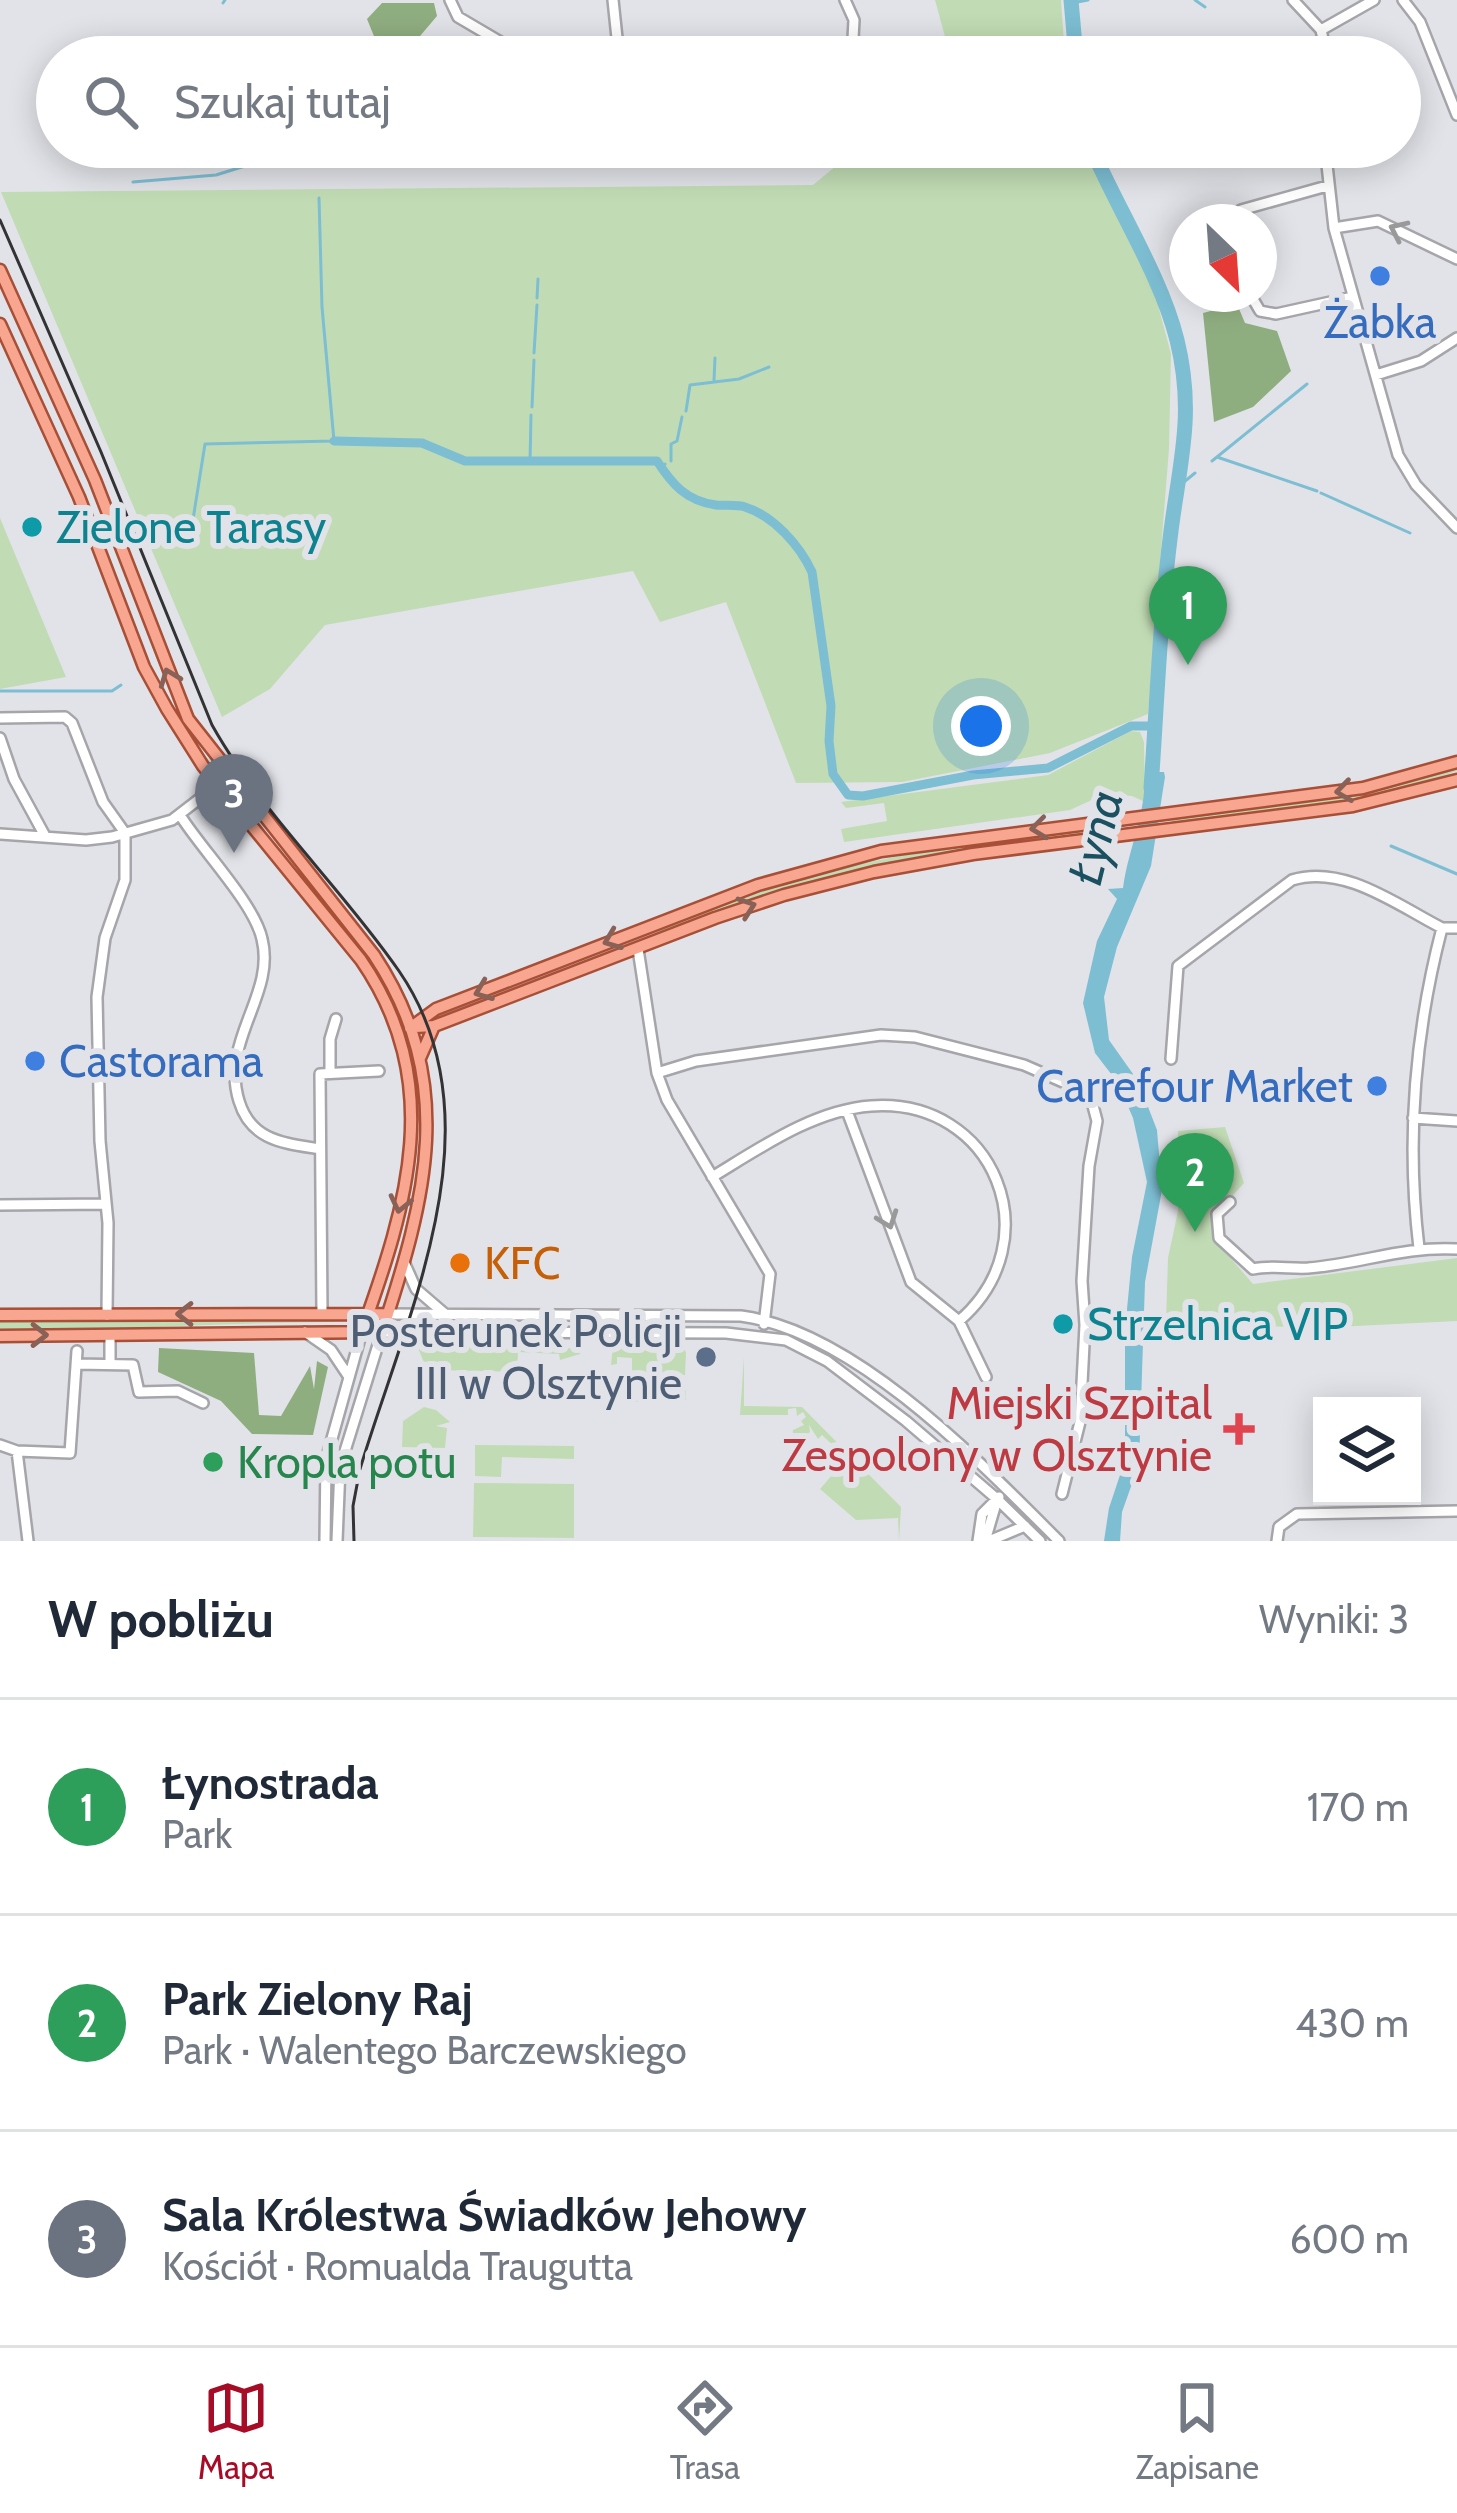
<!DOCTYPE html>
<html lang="pl">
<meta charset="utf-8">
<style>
body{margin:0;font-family:Cabin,sans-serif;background:#f6f6f7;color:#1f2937}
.controls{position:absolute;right:36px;bottom:36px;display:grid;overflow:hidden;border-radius:0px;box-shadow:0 6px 30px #0003}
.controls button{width:108px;height:108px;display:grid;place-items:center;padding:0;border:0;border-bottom:3px solid #e0e1e3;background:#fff;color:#1f2937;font:60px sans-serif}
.compass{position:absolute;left:1169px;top:204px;width:108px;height:108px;border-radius:50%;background:#fff;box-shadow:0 6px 30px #0003;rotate:155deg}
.you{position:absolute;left:981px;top:726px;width:42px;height:42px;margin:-30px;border:9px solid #fff;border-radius:50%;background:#1a73e8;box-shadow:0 0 0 18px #1a73e833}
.badge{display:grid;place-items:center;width:78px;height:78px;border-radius:50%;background:#a60c26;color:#fff;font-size:39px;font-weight:700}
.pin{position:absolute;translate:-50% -99px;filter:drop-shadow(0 3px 6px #0008)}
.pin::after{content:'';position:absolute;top:63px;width:42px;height:36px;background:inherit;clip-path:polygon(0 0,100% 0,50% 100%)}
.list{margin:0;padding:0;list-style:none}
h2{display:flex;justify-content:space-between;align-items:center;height:156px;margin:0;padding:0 48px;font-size:51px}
h2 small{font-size:39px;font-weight:400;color:#747a83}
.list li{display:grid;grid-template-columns:78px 1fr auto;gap:36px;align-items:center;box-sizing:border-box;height:216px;padding:0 48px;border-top:3px solid #e0e1e3}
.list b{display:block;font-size:45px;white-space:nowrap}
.list p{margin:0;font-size:39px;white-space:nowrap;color:#747a83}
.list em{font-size:39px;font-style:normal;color:#747a83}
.icon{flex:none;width:66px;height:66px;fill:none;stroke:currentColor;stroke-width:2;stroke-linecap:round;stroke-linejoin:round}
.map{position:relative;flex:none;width:1457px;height:1541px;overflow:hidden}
.search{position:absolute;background:#fff;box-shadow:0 6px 30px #0003;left:36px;right:36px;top:36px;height:132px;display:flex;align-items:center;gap:30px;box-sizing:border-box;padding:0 42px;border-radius:66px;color:#747a83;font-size:45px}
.sheet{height:804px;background:#fff}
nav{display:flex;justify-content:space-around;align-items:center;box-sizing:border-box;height:168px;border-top:3px solid #e0e1e3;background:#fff;font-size:33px;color:#747a83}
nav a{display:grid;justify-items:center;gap:6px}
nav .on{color:#a60c26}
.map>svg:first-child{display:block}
.green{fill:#c1dcb4}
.forest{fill:#8fae80}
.water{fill:#7dbed3}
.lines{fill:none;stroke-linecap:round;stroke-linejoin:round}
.stream{stroke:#7dbed3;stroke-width:3}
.canal{stroke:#7dbed3;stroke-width:9}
.river{stroke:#7dbed3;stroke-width:15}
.minor-casing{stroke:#a5a5aa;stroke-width:14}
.major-casing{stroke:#a84f37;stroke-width:15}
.minor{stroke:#fff;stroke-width:9}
.major{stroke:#f8a68f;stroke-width:10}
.tram{stroke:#333335;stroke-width:3}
.oneway{stroke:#99999a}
.oneway2{stroke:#8a6156}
.shop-dot{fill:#3f7fe0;stroke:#e2e3e8;stroke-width:4.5}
.culture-dot{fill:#0f9aa8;stroke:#e2e3e8;stroke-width:4.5}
.food-dot{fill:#e8710a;stroke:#e2e3e8;stroke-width:4.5}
.service-dot{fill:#5c6f8a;stroke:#e2e3e8;stroke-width:4.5}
.health-dot{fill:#e0444e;stroke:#e2e3e8;stroke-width:4.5}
.leisure-dot{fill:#2e9e5b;stroke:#e2e3e8;stroke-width:4.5}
.labels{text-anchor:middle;stroke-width:12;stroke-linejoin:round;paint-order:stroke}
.shop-label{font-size:45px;fill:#366cbe;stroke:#e2e3e8}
.culture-label{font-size:45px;fill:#0d838f;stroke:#e2e3e8;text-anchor:start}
.food-label{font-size:45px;fill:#c56008;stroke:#e2e3e8;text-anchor:start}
.service-label{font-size:45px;fill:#4e5e75;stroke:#e2e3e8;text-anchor:end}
.health-label{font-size:45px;fill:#be3a42;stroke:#e2e3e8;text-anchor:end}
.leisure-label{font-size:45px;fill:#27864d;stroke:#e2e3e8;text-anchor:start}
.water-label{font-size:48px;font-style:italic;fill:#1a5060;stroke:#e2e3e8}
</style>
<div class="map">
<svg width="1457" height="1541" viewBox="0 0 1457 1541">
<rect width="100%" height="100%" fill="#e2e3e8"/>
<path class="green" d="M935,0H1061L1065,57H943L947,44Z
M859,147H1086L1154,290L1171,354L1169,449L1148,714L1050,753L902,782L796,783L726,602L660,622L633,571L325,625L270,689L222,717L1,192L813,185Z
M0,518L66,677L0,689Z
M1131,731L1140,732L1144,742L1145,802L1132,796L1105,794L1070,810L844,842L841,829L887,821L884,803L846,808L841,802L1048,775Z
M1457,768V771L1385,795L1171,824L1173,817L1344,796Z
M1121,824L1120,830C1034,841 946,848 862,868C796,885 732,908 668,931H654C682,915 717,905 749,895C870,854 994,840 1121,824Z
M1225,1127L1244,1183L1213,1217L1221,1247L1253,1284L1457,1258V1321L1316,1328L1166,1322L1168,1258L1178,1211V1131Z
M335,1318V1322C223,1323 112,1330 0,1331V1320Z
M422,1343L511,1349L583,1348L580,1354L560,1360L559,1354L518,1352L517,1372L434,1370L433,1386L417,1345Z
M613,1345L683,1346L686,1353L685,1375H674L668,1370L663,1376L673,1383L674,1378L685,1377L686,1400L657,1402L664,1384L657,1396L645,1394L643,1402H632V1358L617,1357V1364L611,1365Z
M744,1357V1406L802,1407L901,1507L899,1541L898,1518L856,1520L820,1489L839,1467L836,1463L843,1455L822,1435L818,1439L809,1425L810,1432L792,1447L793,1430L804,1425L801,1421L806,1417L803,1412L797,1416L796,1408L788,1409V1415H740Z
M424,1407L436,1410L450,1422L436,1426L447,1428L445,1448L402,1447L403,1421Z
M475,1445L574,1446V1459L502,1457L501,1477L475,1476Z
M474,1483L574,1484V1538L473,1537Z"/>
<path class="forest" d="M382,3H434L437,16L404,55L378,46L367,19Z
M1237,304L1245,323L1277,331L1291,371L1253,407L1214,422L1203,313Z
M159,1348L254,1353L259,1415L281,1416L310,1366L314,1389L317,1361L328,1367L313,1435L252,1434L221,1401L158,1372Z"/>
<path class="water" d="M1145,772H1164L1165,777L1151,866L1117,947L1104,997L1109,1040L1138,1081L1157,1130L1162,1190L1145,1282L1139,1464L1122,1512L1120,1541H1104L1109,1508L1125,1460V1330L1132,1257L1147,1182L1133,1118L1118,1083L1095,1053L1083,1003L1097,941L1117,899L1108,889L1123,888C1129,845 1145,821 1145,772Z"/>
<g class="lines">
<path class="stream" d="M1195,0L1205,7
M223,3L225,0
M1072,3L1088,0
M133,182L216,175L245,166
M537,298L538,279
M534,353L537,305
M714,380L715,358
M532,407L534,360
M686,411L690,385L739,379L769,367
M1217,457L1317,491
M530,461L531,415
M671,461V444L677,441L682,417
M1212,461L1307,384
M661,467L665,464
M1179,486L1195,473
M1321,493L1410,533
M191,532L205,444L334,441L322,307L319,198
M0,691H112L121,685
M1391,846L1457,874"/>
<path class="canal" d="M334,441L422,443L465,461H657C672,484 686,501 716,505C725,506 736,504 745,507C774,516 800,546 812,572L831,706L829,741L833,774L848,795L863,796L973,775L1048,768L1131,726H1155"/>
<path class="river" d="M1071,0L1076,57
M1091,147C1118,210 1161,276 1177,340C1195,413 1180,461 1171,531C1160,616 1157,703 1151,788"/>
<defs>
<path id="minor" d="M450,0L458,17L526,57
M613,0L619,57
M845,0L854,20L852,57
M1293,0L1321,30L1327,57
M1403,0L1420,22L1457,115
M1321,30L1374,0
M1325,147L1334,228L1398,455L1416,485L1457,528
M1235,222L1241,210L1327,186
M1334,228L1378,221L1457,259
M1250,294L1260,311L1276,314L1353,297
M1376,375L1421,361L1457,338
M0,718L65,717L72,723L103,802L125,833
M0,738L14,779L45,836
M180,815C201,849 254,903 262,939C276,995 220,1040 239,1101C251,1141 284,1143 320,1149
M0,834L86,840L112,837L172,820L229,776
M638,949L657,1073L667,1100L770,1274L764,1324
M1171,1059L1178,966L1292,880C1344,864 1397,905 1442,928H1457
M330,1071V1039L336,1019
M657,1073L696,1061L881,1035L915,1037L1024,1065L1079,1089L1092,1102L1097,1121L1089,1166L1082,1281L1085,1325L1080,1422L1062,1494
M1413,1118L1457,1121
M712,1177C760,1148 814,1110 871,1106C995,1097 1052,1241 959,1321L911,1282L847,1111
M1230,1202L1217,1214L1219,1238L1253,1269C1273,1265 1289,1269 1308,1268C1361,1264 1402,1246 1457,1249
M0,1205L106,1204
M1419,1248C1406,1140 1415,1032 1442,928
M404,1262L416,1289L445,1314
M322,1313L320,1074L379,1071
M388,1314L741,1316C855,1331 980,1462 1059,1541
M107,1315L108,1223L100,1141L97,997L105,938L125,880V833
M959,1321L986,1377
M305,1332L331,1350L349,1377
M76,1364L133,1365L139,1392L178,1391L203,1403
M110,1364V1335
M0,1445L17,1451L28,1541
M17,1451L70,1453L77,1351
M325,1541L326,1460L362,1331
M337,1541L340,1467L382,1332L726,1333L786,1340L827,1361L906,1421L997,1499L1040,1541
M978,1541L982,1514L999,1497
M985,1541L997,1500
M989,1541L1025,1526
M1277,1541L1279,1527L1297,1514L1457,1511"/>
<path id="major" d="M0,270L95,480L188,719L374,955C458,1082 426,1198 382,1332L0,1336
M0,324L79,497L144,667L167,709L203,766L361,960C445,1082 408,1203 362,1331
M415,1027L434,1026L715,918L784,895L874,872L973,854L1353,806L1457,780
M410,1028L436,1009L758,885L881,851L1363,788L1457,762
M420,1058L434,1026
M0,1315L388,1314"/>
</defs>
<use href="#minor" class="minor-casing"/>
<use href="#major" class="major-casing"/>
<use href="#minor" class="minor"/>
<use href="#major" class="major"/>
<path class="tram" d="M0,220L101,452L212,725C262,814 341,887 399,971C503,1122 406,1315 360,1469L353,1506L354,1541"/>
</g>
<defs><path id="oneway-chevron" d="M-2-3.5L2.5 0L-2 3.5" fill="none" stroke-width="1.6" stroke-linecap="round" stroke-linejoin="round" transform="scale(3)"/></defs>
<g class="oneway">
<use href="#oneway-chevron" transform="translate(1398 230) rotate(-155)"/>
<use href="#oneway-chevron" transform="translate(888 1220) rotate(70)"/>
</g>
<g class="oneway2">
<use href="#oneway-chevron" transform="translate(169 677) rotate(-111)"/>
<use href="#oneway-chevron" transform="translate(1344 791) rotate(172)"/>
<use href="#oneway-chevron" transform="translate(1039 828) rotate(173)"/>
<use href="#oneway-chevron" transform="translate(747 907) rotate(-19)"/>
<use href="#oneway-chevron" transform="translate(612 940) rotate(159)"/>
<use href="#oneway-chevron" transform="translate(483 991) rotate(159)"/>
<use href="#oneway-chevron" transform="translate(400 1204) rotate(103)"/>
<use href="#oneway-chevron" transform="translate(185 1314) rotate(-180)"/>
<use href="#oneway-chevron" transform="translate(39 1335)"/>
</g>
<g class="shop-dot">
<circle cx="1380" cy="276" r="12"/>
<circle cx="35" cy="1061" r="12"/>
<circle cx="1377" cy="1086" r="12"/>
</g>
<g class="culture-dot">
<circle cx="32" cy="527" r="12"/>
<circle cx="1063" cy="1324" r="12"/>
</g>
<circle class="food-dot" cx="460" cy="1263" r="12"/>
<circle class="service-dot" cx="706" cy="1357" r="12"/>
<path class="health-dot" d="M1233 1411h12v12h12v12h-12v12h-12v-12h-12v-12h12z"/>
<circle class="leisure-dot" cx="213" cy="1462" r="12"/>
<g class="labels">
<g class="shop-label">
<text x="1380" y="338">Żabka</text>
<text x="59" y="1077" text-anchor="start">Castorama</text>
<text x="1353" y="1102" text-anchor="end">Carrefour Market</text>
</g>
<g class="culture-label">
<text x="56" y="543">Zielone Tarasy</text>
<text x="1087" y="1340">Strzelnica VIP</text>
</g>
<g class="food-label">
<text x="484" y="1279">KFC</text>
</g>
<g class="service-label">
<text x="682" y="1347">Posterunek Policji<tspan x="682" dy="52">III w Olsztynie</tspan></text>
</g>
<g class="health-label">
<text x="1212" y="1419">Miejski Szpital<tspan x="1212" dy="52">Zespolony w Olsztynie</tspan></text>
</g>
<g class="leisure-label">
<text x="237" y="1478">Kropla potu</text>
</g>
<g class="water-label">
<text transform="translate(1095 837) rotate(-76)" y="17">Łyna</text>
</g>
</g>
</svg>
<div class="controls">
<button><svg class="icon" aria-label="layers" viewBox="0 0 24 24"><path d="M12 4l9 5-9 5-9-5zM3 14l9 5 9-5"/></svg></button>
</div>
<svg class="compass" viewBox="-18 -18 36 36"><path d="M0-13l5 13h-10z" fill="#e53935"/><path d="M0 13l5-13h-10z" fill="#747a83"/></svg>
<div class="you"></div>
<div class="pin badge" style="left:1188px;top:665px;background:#2e9e5b">1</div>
<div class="pin badge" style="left:1195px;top:1232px;background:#2e9e5b">2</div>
<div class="pin badge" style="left:234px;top:853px;background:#6b7280">3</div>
<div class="search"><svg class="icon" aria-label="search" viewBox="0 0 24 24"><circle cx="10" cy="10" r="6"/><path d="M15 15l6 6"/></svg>Szukaj tutaj</div>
</div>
<section class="sheet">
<h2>W pobliżu<small>Wyniki: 3</small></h2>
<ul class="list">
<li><span class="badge" style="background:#2e9e5b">1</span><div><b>Łynostrada</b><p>Park</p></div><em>170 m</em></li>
<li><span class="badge" style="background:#2e9e5b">2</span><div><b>Park Zielony Raj</b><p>Park · Walentego Barczewskiego</p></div><em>430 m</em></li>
<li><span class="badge" style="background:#6b7280">3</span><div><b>Sala Królestwa Świadków Jehowy</b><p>Kościół · Romualda Traugutta</p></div><em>600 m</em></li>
</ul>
</section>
<nav>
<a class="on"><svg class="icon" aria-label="map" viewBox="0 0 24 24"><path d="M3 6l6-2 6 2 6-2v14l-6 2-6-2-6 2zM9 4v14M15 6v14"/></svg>Mapa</a>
<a><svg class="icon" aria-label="directions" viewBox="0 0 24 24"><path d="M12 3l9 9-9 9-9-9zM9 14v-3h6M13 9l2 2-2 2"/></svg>Trasa</a>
<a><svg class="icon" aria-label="saved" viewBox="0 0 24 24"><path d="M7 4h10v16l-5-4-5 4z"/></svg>Zapisane</a>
</nav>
